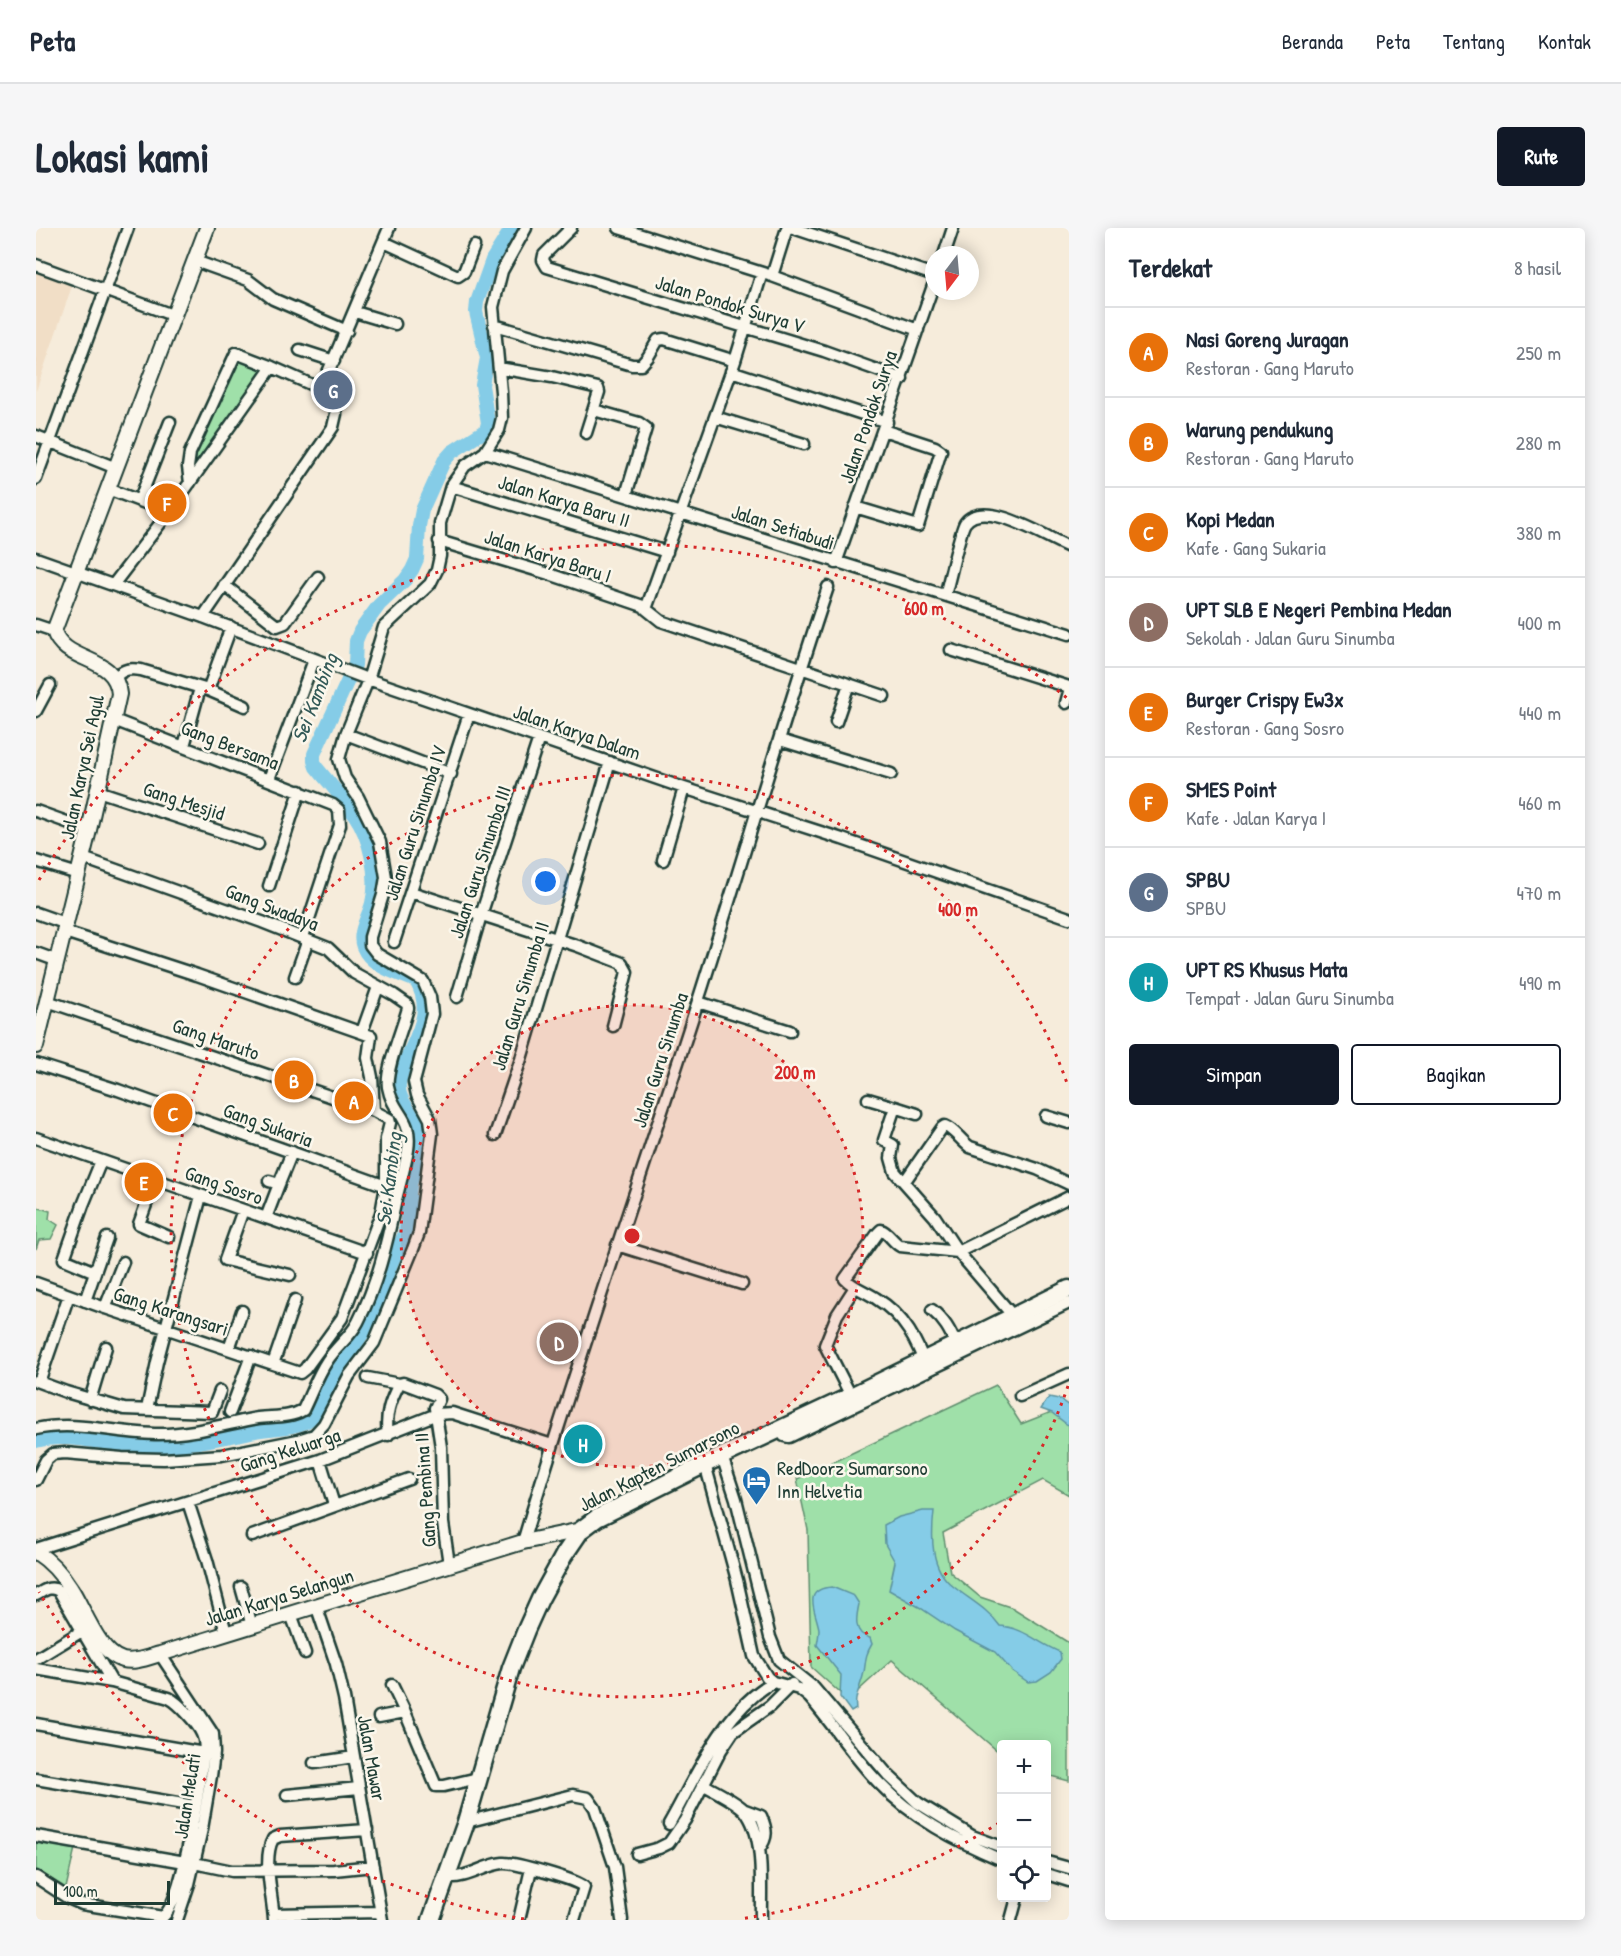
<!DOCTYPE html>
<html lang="id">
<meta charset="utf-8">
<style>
body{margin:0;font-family:"Patrick Hand",sans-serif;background:#f6f6f7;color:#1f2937}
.controls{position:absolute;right:18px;bottom:18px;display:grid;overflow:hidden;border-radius:6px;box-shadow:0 3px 15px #0003}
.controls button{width:54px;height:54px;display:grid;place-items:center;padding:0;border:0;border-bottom:2px solid #e0e1e3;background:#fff;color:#1f2937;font:30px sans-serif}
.compass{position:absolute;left:889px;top:18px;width:54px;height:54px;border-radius:50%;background:#fff;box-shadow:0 3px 15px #0003;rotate:196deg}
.scale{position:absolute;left:18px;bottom:15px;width:116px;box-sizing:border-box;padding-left:6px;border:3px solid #1f3d34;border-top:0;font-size:16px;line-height:21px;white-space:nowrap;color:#1f3d34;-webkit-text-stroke:4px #fbf7ec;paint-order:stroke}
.you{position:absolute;left:510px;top:654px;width:21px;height:21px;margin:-15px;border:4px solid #fff;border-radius:50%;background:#1a73e8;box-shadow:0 0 0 9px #1a73e833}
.badge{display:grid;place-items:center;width:39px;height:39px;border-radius:50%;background:#111827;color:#fff;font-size:20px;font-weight:700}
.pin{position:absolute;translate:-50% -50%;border:3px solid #fff;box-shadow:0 2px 6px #0006}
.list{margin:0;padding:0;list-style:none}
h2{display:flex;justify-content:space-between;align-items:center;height:78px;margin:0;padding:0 24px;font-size:26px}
h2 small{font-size:20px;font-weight:400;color:#747a83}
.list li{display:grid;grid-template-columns:39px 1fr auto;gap:18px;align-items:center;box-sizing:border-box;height:90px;padding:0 24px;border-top:2px solid #e0e1e3}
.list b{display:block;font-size:22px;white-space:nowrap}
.list p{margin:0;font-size:20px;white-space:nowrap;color:#747a83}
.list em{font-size:20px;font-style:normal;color:#747a83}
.actions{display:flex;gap:12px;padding:18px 24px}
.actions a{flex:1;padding:14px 0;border:2px solid #111827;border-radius:6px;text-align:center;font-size:21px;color:#111827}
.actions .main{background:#111827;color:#fff}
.icon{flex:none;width:33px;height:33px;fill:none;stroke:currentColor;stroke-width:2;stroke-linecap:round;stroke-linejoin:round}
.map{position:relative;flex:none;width:1033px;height:1692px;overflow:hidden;border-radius:6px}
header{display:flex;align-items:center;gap:36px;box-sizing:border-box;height:84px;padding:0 30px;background:#fff;border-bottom:2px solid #e0e1e3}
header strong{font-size:28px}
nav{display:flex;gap:33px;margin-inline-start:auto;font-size:21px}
.intro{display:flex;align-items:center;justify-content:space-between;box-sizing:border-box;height:144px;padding:0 36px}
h1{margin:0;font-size:42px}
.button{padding:15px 27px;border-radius:6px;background:#111827;color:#fff;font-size:21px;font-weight:700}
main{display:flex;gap:36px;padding:0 36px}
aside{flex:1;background:#fff;border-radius:6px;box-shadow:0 3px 15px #0003}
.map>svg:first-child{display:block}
.built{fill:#f1dec6}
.green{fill:#9fe0a9;stroke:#5f8e6e;stroke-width:1.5}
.water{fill:#85cce7;stroke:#5c939f;stroke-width:1.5}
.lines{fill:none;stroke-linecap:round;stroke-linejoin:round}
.river{stroke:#85cce7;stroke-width:14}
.minor-casing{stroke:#1f3d34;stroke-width:15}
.major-casing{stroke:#1f3d34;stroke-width:18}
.highway-casing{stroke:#1f3d34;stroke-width:21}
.minor{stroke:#fbf7ec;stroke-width:10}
.major{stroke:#fbf7ec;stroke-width:14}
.highway{stroke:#fbf7ec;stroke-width:16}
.ring{fill:none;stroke:#d62828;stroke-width:3;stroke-dasharray:3 6}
.labels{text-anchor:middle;stroke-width:5;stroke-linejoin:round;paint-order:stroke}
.street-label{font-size:20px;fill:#1f3d34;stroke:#fbf7ec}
.poi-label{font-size:20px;fill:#1f3d34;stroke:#fbf7ec;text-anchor:start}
.water-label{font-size:21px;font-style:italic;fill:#335a58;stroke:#fbf7ec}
.centre{fill:#d62828;stroke:#fbf7ec;stroke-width:3}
.ring-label{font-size:18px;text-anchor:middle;font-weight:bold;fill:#d62828;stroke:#fbf7ec;stroke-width:5;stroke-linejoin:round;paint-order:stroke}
</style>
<header>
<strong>Peta</strong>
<nav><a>Beranda</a><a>Peta</a><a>Tentang</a><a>Kontak</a></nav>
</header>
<div class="intro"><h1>Lokasi kami</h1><a class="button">Rute</a></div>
<main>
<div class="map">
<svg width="1033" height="1692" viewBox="0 0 1033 1692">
<rect width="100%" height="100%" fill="#f6ecdb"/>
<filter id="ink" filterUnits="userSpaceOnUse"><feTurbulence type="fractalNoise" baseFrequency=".0167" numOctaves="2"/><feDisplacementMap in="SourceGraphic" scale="12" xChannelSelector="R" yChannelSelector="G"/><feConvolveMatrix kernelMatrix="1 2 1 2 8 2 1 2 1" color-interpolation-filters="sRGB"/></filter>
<g filter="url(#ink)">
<path class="built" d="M0,41L37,55L0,163Z"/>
<path class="green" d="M198,129L235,139L156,250L153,239Z
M0,979L14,983L13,991L22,997L15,1011L3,1012L0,1021Z
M960,1157L985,1196L1033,1177V1267L1007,1252L907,1305L914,1344L944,1369L977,1380L1033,1415V1553L1011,1547V1516H966L965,1526L856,1432L812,1472L775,1439L772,1302L761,1251Z
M0,1613L39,1620L30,1660L0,1642Z"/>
<path class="water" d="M1013,1169L1023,1171L1033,1178V1198L1016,1185L1005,1181Z
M887,1283H898C895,1310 894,1341 918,1359C934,1372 952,1381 964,1398C987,1399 1003,1416 1024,1424L1025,1431L1015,1444L1001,1453L992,1454L976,1443L959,1424L919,1403L883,1379L853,1362L859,1334L849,1316L848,1297L863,1289Z
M796,1359L818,1368L823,1376C820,1390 817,1406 834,1410L836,1416C827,1431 831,1434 827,1448C824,1460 818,1469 820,1481L815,1484L804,1469L805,1447L781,1417C782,1412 783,1406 783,1401C780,1383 765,1361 796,1359Z"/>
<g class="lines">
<path class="river" d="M0,1213C29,1205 60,1215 90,1217C136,1221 175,1212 220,1203C236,1200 253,1201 269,1194C283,1187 288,1165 295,1153C306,1134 319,1118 330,1100C342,1081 347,1057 355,1036C359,1027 364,1017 368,1007C373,992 372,974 374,958C377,942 383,926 384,909C384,889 361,876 363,856C368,819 403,792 380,753C362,745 335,739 327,719C321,705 333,688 336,675C343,648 334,609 318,586C307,570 293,555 280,539L278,533V526L319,437L320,413L324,403L343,377L369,352L376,342L381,331L383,298L386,282L408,233L416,224L450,202L452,195L446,157L451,130L440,84L441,74L456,32L476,0"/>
<defs>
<path id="minor" d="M535,0L508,27L507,32L511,39L788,123L866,151
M583,0L736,48L882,102
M757,0L898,47
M348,14L422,48L428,44L438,18
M908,27L917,0
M159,33L212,52L237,71L311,103
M0,37L139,88
M726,45L699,133L610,381L625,393L848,468
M736,48L751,0
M319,84L359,96
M458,97L596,137H605L612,129L622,112L628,111L699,133
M264,122L298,133
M463,140L516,149L562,160L563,164L550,205
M695,143L851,194
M285,161L353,0
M558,182L603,195L610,200L590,267
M679,189L768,216
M0,208L80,240
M449,224L1033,406
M0,251L92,0
M154,255L152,239L154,225L200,125L236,139L285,161L299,174L300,186L297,199L167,389
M415,258L631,324
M72,261L133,284
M103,273L134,194
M819,279L882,298L905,223L899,219L847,202
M403,313L513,346L610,379
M0,330L167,389L326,449L648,560L806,611L1033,690
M800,335L898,55
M77,357L133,284L236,139
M188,357L241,398L249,395L282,349
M909,367C913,355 924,302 929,295C948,269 1011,310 1033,319
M0,397L18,403
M915,422L1033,459
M79,449C88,441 94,440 105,442L172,462L209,478
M172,462L195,399
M1030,475L1033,464
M0,483L14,457
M78,492L297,577L303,582L304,597L267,709
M800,494L813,456
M310,506L415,546
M744,512L855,546
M148,518L164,460
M233,551L278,432
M62,563L222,616
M0,583L53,602
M627,632L648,560
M0,633L42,646
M233,658L264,563
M375,664L542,718L586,735L591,744L577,798
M0,685L31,696
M29,704L161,747L335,808L332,830L336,849L338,883
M358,714L433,486
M0,725L22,733
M259,749L272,712
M421,769L445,687L503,510
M662,774L754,803
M326,804L342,759
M0,836L82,862L350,958
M832,871L859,879L848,912L857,917L855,930L859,944L899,989L922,1024L977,1088
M859,879L881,886
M1010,888L1033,895
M459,907L485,831L574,534
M0,910L331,1025
M119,952L103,996L133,1009
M233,953L243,956L256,924
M869,953L906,900L909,898C919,902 925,913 934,919L1001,941L1033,956
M207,982L189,1032L254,1047
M230,990L243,956
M581,1017L706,1056
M59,1044L28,1031L47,977L65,933
M0,1055L69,1080L264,1145L269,1141L306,1090L345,985L350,958V911L354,895L353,891L338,883L11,773
M49,1073L71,1010
M69,1080L87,1034
M896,1082C908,1092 914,1102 920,1117
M193,1121L206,1083
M237,1136L259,1072
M892,1143C881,1114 869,1088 841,1071C831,1064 818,1060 809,1051L842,1005L845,1002C852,1004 857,1014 864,1018L922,1024L1033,969
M332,1150L363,1156
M0,1153L30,1164L88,1181L176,1184L184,1163
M3,1154L33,1067
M815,1168L789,1117L801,1087L819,1059
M984,1168L1033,1146
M54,1172L70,1119
M111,1181L121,1134L165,968
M194,1184L215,1128
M744,1200L748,1208L753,1209L1033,1075
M0,1201C41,1192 82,1206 123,1206C157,1206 189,1196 222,1190C237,1188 254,1190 267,1182C275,1166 281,1148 291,1133C300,1119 315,1108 322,1094C341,1057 351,1015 359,976C363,958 369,940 372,922C377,888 357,887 352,859C349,842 367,799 372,780L371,776L358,767L318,745L292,720L226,694L47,630
M352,1207C349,1187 354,1173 363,1156L367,1155L399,1167L403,1171L399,1180L405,1219L407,1295L413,1336
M686,1228L700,1271L734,1409L743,1432L778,1460L852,1547L882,1575L936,1608L966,1619
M284,1232L298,1277
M669,1236L701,1352L718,1428L731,1449L737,1454L763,1461L773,1469C797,1496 817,1528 842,1554C876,1590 921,1613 966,1632
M0,1252L10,1232L17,1226L29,1225L86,1230L128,1231L186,1227L262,1212L278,1207L288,1196L313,1148L338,1115L377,1021L383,1005L396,906L394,891L381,867L378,854L396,786L394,769L387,753L341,726L334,717V709L347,667L350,649L344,614L322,569L309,550L303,531L310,506L332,452L348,399L394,356L401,342L404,328V295L415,258L429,238L449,224L463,202L466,190L465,164L457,79L466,43L490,0
M152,1274L171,1332L190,1405
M216,1308L373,1251
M487,1314C541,1132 604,953 662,773C706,635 746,496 792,359
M0,1321L284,1232L401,1186L416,1185L516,1217
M205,1359L216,1398
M0,1367C8,1363 14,1357 23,1363L76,1454
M280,1377L300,1436L308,1470L346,1692
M255,1386L269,1425
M124,1426L177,1506L178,1525L175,1548L166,1601L153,1656L141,1692
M0,1431L46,1403
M0,1441L76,1454L133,1470C143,1475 162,1496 166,1506C169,1512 169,1519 168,1525C163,1557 148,1671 127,1689L46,1676L32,1670L0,1649
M356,1457L369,1484L400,1558H408L442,1550
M343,1489L369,1484
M0,1496L168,1525
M278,1535L318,1529
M0,1551L159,1578
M667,1556C678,1563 702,1574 709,1583C730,1609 724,1661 725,1692
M251,1567L323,1560
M709,1582L725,1588C731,1602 732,1609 723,1621
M430,1594L537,1567L552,1570L559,1580L579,1639L586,1692
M633,1596C662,1545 685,1485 737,1454
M0,1608L149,1634
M601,1626L623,1620L633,1615L649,1592L685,1522L697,1504L734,1478L756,1456
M1011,1634L1033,1640
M158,1635L196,1643L298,1642L337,1638
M1011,1646L1033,1653
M411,1649C432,1651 447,1637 467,1635C478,1634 542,1652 548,1659L538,1692
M238,1686L344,1684
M238,1692C237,1670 226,1630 237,1611L244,1608L331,1602
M483,1692L495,1641
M975,1692L981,1670"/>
<path id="major" d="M0,818L53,602L83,466C80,426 28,436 18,403L171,0
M0,1324C14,1333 27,1348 35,1361C48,1381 63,1426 87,1432C99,1435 113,1429 124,1426L487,1314L545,1302"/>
<path id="highway" d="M395,1692L430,1594L475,1440L490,1402L504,1371L528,1327L545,1302L561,1290L669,1236L815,1168L1033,1061"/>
</defs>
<use href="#minor" class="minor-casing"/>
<use href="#major" class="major-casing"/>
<use href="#highway" class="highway-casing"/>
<use href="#minor" class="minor"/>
<use href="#major" class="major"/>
<use href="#highway" class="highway"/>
</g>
</g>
<circle cx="596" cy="1008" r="231" fill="#d62828" fill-opacity=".12"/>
<g class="ring">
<circle cx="596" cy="1008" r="231"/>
<path d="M1032 1158A461 461 0 1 1 1032 858"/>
<path d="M963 1595A692 692 0 0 1 704 1691M488 1691A692 692 0 0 1 3 1364M3 652A692 692 0 0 1 1031 470"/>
</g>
<defs>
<symbol id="hotel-pin" viewBox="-11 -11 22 30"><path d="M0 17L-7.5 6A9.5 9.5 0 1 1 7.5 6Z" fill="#1f6fb2" stroke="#fbf7ec"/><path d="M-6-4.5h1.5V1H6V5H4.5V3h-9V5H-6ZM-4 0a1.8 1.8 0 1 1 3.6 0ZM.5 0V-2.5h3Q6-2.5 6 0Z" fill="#fff"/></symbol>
</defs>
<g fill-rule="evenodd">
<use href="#hotel-pin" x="704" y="1236" width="33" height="45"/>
</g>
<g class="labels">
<g class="street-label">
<text transform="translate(694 76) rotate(17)" y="7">Jalan Pondok Surya V</text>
<text transform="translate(832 189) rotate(-71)" y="7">Jalan Pondok Surya</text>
<text transform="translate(528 273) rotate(17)" y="7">Jalan Karya Baru II</text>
<text transform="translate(747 299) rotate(18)" y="7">Jalan Setiabudi</text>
<text transform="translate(512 328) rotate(18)" y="7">Jalan Karya Baru I</text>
<text transform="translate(541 504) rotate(19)" y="7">Jalan Karya Dalam</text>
<text transform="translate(194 517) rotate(21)" y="7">Gang Bersama</text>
<text transform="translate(46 539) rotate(-78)" y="7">Jalan Karya Sei Agul</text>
<text transform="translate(148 573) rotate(18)" y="7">Gang Mesjid</text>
<text transform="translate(379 595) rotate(-72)" y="7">Jalan Guru Sinumba IV</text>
<text transform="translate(444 634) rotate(-72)" y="7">Jalan Guru Sinumba III</text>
<text transform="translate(236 679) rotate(21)" y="7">Gang Swadaya</text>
<text transform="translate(484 768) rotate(-73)" y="7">Jalan Guru Sinumba II</text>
<text transform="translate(180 811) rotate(19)" y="7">Gang Maruto</text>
<text transform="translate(624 832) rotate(-72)" y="7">Jalan Guru Sinumba</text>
<text transform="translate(232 897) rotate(20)" y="7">Gang Sukaria</text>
<text transform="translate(188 957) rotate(19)" y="7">Gang Sosro</text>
<text transform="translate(135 1083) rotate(18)" y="7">Gang Karangsari</text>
<text transform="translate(254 1222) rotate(-18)" y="7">Gang Keluarga</text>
<text transform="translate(623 1238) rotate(-27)" y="7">Jalan Kapten Sumarsono</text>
<text transform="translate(389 1262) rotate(-94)" y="7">Gang Pembina II</text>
<text transform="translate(243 1369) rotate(-17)" y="7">Jalan Karya Selangun</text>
<text transform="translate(336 1530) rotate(80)" y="7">Jalan Mawar</text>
<text transform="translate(151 1568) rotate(-81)" y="7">Jalan Melati</text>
</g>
<g class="poi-label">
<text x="741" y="1247">RedDoorz Sumarsono<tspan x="741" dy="23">Inn Helvetia</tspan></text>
</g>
<g class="water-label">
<text transform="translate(279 470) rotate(-69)" y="7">Sei Kambing</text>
<text transform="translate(353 951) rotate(-83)" y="7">Sei Kambing</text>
</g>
</g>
<circle cx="596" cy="1008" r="9" class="centre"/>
<g class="ring-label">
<text x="888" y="387">600 m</text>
<text x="922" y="688">400 m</text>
<text x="759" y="851">200 m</text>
</g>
</svg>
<div class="controls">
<button>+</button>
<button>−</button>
<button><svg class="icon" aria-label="locate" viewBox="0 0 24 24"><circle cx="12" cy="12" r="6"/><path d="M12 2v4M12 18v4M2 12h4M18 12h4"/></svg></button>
</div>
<svg class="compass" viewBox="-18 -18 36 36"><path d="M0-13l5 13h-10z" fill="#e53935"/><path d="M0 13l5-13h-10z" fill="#747a83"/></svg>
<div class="scale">100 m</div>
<div class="you"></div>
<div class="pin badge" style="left:318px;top:873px;background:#e8710a">A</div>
<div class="pin badge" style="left:258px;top:852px;background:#e8710a">B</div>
<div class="pin badge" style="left:137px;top:885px;background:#e8710a">C</div>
<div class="pin badge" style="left:523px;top:1114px;background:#8d6e63">D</div>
<div class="pin badge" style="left:108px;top:954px;background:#e8710a">E</div>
<div class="pin badge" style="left:131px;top:275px;background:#e8710a">F</div>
<div class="pin badge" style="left:297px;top:162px;background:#5c6f8a">G</div>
<div class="pin badge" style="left:547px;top:1216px;background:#0f9aa8">H</div>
</div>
<aside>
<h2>Terdekat<small>8 hasil</small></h2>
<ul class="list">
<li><span class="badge" style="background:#e8710a">A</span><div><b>Nasi Goreng Juragan</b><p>Restoran · Gang Maruto</p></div><em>250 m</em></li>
<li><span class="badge" style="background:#e8710a">B</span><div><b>Warung pendukung</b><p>Restoran · Gang Maruto</p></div><em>280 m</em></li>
<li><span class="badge" style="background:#e8710a">C</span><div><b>Kopi Medan</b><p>Kafe · Gang Sukaria</p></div><em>380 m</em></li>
<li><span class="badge" style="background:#8d6e63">D</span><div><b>UPT SLB E Negeri Pembina Medan</b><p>Sekolah · Jalan Guru Sinumba</p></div><em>400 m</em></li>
<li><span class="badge" style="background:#e8710a">E</span><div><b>Burger Crispy Ew3x</b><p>Restoran · Gang Sosro</p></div><em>440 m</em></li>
<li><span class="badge" style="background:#e8710a">F</span><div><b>SMES Point</b><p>Kafe · Jalan Karya I</p></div><em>460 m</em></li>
<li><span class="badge" style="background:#5c6f8a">G</span><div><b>SPBU</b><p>SPBU</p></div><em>470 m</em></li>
<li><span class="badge" style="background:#0f9aa8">H</span><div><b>UPT RS Khusus Mata</b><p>Tempat · Jalan Guru Sinumba</p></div><em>490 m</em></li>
</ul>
<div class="actions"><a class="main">Simpan</a><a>Bagikan</a></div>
</aside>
</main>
